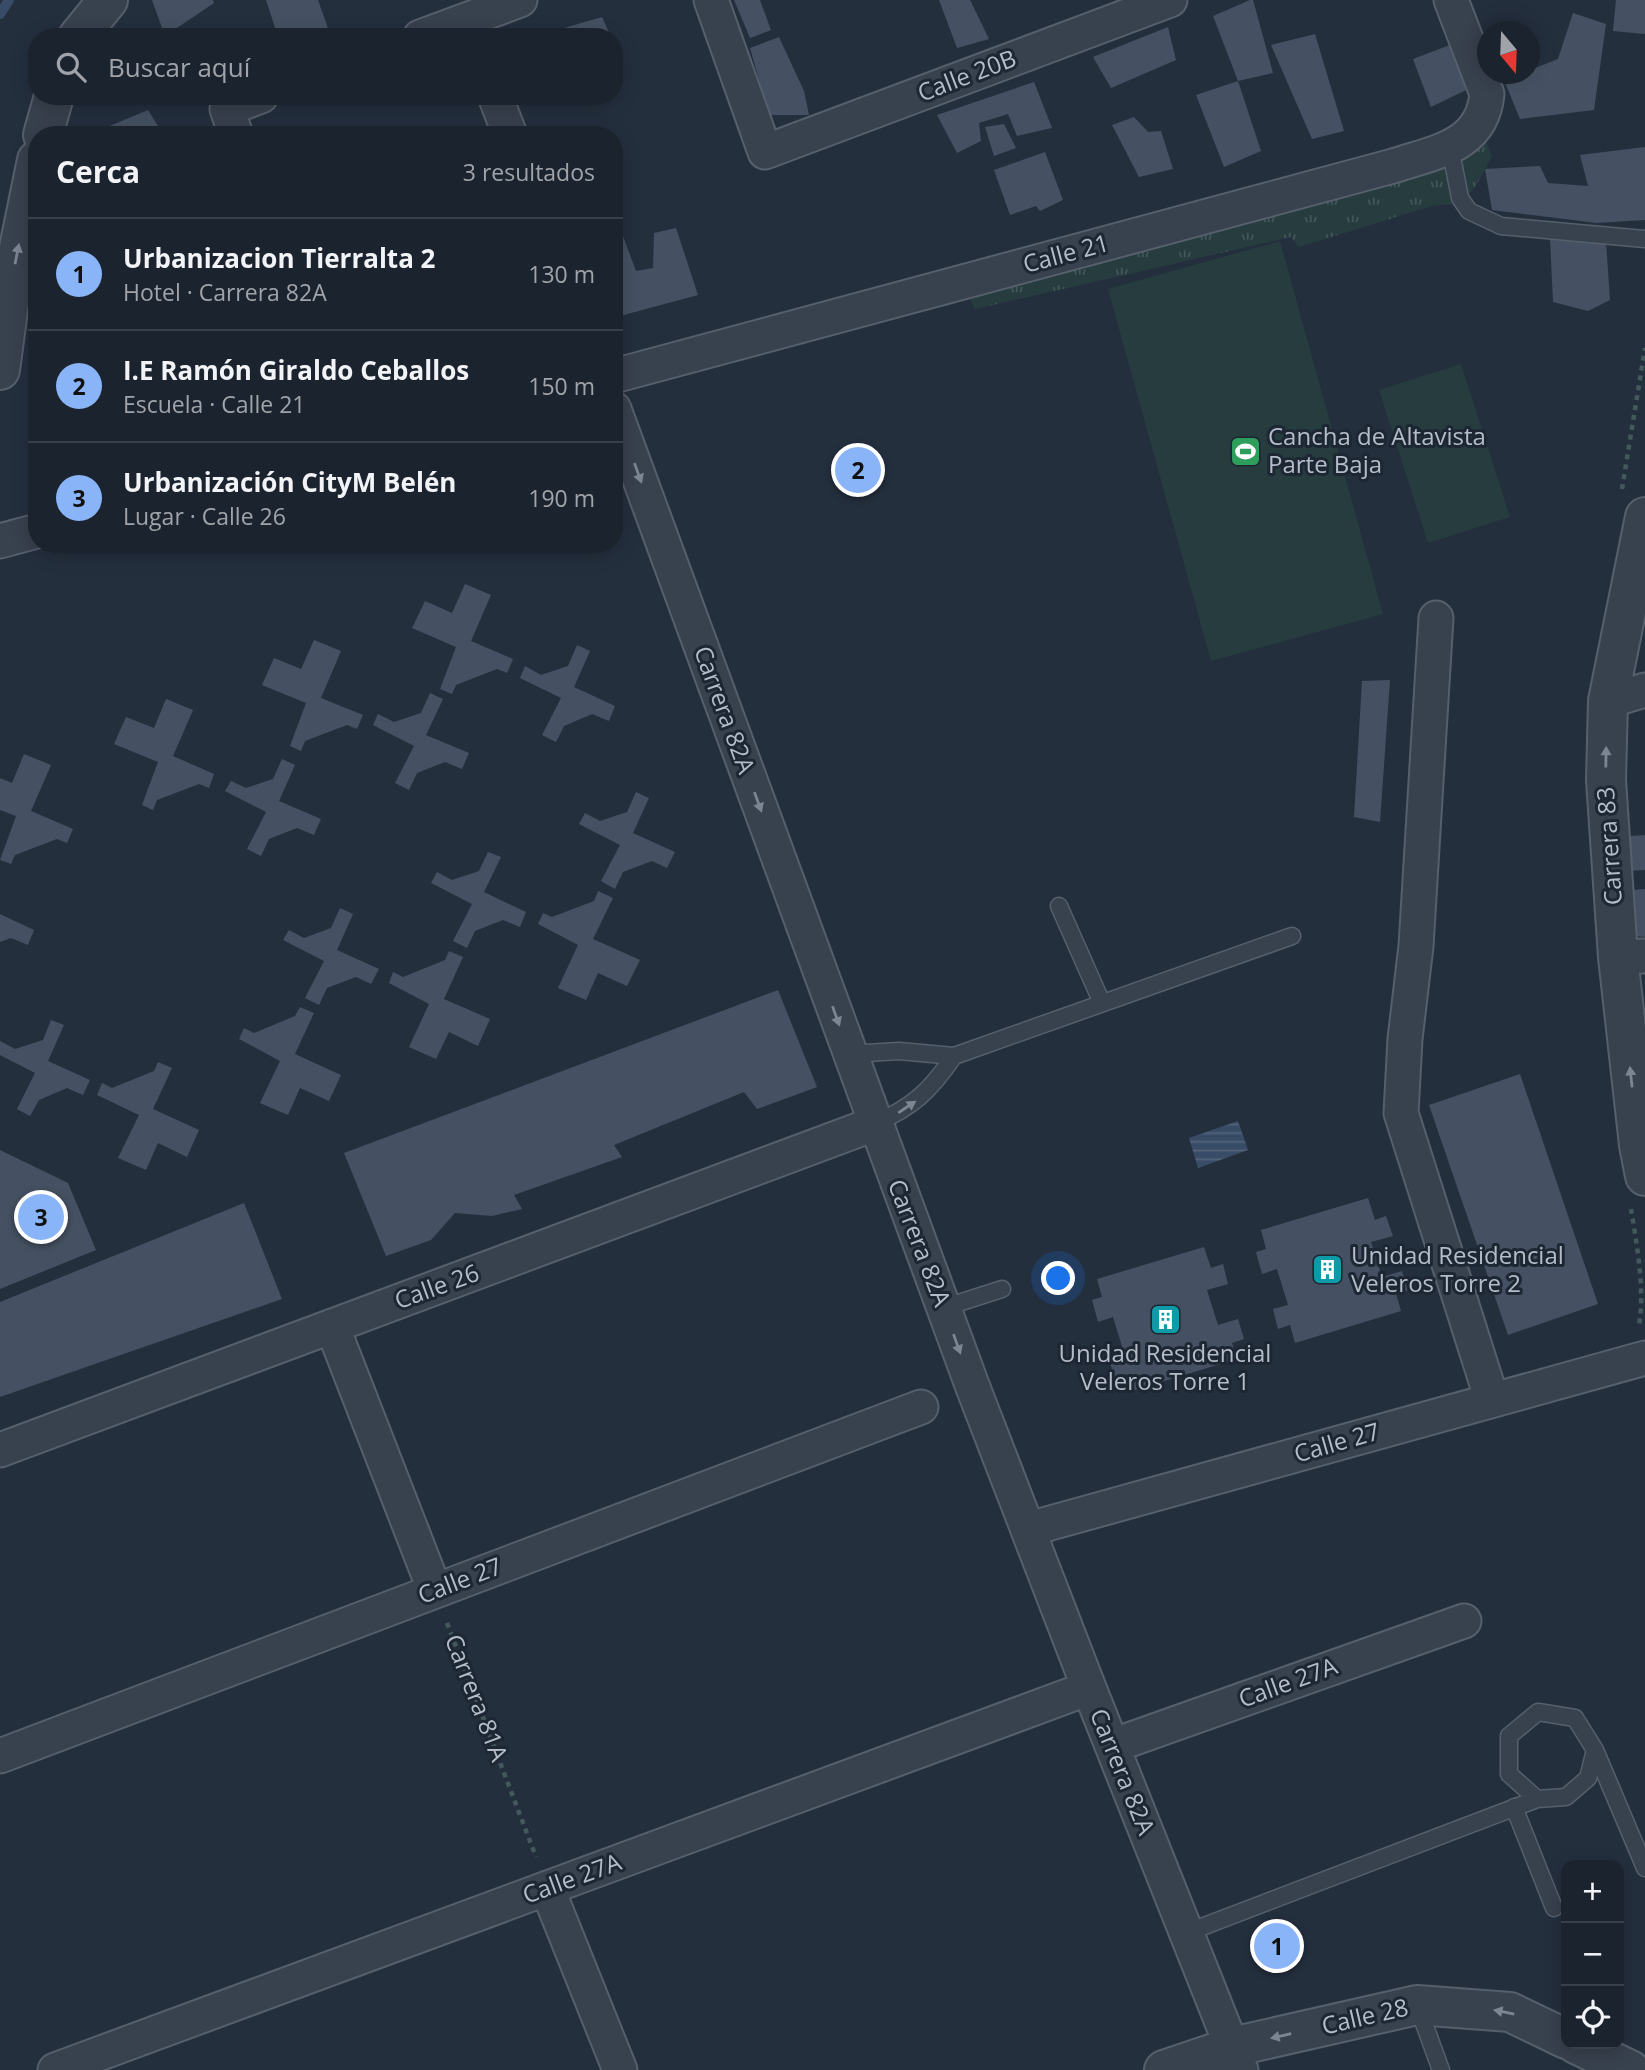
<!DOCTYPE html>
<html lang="es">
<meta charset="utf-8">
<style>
body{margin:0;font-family:"Open Sans",sans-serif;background:#242b36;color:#f1f3f6}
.controls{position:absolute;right:21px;bottom:21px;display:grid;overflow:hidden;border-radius:14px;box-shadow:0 4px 18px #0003}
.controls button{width:63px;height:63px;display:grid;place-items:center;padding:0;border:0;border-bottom:2px solid #39404a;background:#1b232e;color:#f1f3f6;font:35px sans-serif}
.compass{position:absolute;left:1477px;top:21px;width:63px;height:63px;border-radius:50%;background:#1b232e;box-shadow:0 4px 18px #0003;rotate:161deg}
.you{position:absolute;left:1059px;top:1279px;width:24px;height:24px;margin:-18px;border:5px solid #fff;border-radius:50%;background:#1a73e8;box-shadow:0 0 0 10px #1a73e833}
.badge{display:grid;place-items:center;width:46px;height:46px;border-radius:50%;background:#8ab4f8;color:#111;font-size:23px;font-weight:700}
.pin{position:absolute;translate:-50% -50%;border:4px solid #fff;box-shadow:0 2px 7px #0006}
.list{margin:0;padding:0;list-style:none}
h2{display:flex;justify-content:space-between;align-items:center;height:91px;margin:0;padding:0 28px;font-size:30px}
h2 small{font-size:23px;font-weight:400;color:#a0a4aa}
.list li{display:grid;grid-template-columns:46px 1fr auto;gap:21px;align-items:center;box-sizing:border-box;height:112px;padding:0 28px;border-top:2px solid #39404a}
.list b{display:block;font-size:26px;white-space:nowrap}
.list p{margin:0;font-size:23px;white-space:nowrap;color:#a0a4aa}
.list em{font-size:23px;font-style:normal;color:#a0a4aa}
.icon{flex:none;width:38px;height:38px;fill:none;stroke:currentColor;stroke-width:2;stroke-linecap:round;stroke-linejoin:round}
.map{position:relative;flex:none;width:1645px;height:2070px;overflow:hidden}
.search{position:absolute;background:#1b232e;box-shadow:0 4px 18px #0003;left:28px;top:28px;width:595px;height:77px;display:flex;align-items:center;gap:18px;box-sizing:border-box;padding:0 24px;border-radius:28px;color:#a0a4aa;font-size:26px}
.panel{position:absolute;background:#1b232e;box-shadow:0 4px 18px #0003;left:28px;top:126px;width:595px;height:427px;border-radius:28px}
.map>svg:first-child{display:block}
.grass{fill:#263c3f}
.park{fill:url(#park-tufts)}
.water{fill:url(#water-rules)}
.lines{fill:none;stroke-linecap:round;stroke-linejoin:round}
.stream{stroke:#394c67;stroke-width:10}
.building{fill:#455162}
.service-casing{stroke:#565f6c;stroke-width:19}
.minor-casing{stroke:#565f6c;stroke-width:37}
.tertiary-casing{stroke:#565f6c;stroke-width:42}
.path{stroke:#44595c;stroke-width:4.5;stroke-dasharray:5 5;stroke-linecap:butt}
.service{stroke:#38414e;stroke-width:16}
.minor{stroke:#38414e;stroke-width:33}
.tertiary{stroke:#38414e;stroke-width:38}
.oneway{fill:#7c8592}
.labels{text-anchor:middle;stroke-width:6;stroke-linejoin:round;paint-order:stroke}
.street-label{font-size:24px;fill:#b4bcc9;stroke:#1d2633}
.poi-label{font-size:24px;fill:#b4bcc9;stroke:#1d2633;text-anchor:start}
</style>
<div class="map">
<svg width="1645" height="2070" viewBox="0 0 1645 2070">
<defs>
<pattern id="park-tufts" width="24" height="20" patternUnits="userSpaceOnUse" patternTransform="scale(1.75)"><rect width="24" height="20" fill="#263c3f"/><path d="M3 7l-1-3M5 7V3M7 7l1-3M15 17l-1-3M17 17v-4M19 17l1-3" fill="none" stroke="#435659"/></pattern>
<pattern id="water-rules" width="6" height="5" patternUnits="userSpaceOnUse" patternTransform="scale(1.75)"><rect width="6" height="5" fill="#394c67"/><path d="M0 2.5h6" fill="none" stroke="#53647b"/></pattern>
</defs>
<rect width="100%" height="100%" fill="#242f3e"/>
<path class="grass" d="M1280,241L1383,614L1211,661L1108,289Z
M1461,364L1510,517L1428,543L1379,390Z"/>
<path class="park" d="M1484,137L1492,156L1477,184L1462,203L1432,206L1299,247L1291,237L975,309L970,299L946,306L943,292Z"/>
<path class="water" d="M1238,1121L1248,1150L1198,1168L1189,1138Z"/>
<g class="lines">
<path class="stream" d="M0,14L9,0"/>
</g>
<path class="building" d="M152,0H213L214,3L165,36Z
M266,0H318L330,34L323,37H278Z
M734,0H760L771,30L750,38Z
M939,0H970L989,39L957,48Z
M1250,0H1253L1273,73L1238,81L1213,16Z
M1616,0H1645V34L1613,31Z
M1573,13L1606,24L1594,110L1520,119L1504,80L1521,74H1530V70L1558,59Z
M602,17L611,37H568L564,28Z
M1168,27L1176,60L1111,88L1093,57Z
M1315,34L1344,131L1312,139L1271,45Z
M779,37L804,91L809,115H769L750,48Z
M1450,45L1466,90L1431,107L1413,59Z
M1238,81L1261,151L1224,167L1196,95Z
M1034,82L1052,128L1017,136L1008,114L979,123L981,141L957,153L937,115Z
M148,110L158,126L134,135H88Z
M1134,117L1148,132L1161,131L1173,169L1139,177L1112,125Z
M1004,124L1016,148L994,156L985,127Z
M1645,147V220L1597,223L1492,210L1485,169L1540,166L1548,183L1588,186L1580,155Z
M1045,152L1063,200L1040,211L1036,206L1010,215L994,170Z
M614,212L636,271L653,268L654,233L676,228L698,295L620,316L614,302Z
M1550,238L1606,242L1610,300L1588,311L1553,302Z
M465,584L491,595L471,641L513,659L507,673L497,669L456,685L452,694L440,689L456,647L412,628L425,601L452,613Z
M314,640L341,651L321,698L363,715L357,729L347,725L305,741L301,751L290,746L306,703L262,685L274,658L301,669Z
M577,645L590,651L574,687L615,706L609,721L592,714L564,726L556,742L542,735L561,698L520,678L525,666L541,675L568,666Z
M1390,680L1380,822L1354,817L1362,681Z
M430,693L443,699L426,735L469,753L462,769L445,762L417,773L409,790L395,783L414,746L373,725L378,714L394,722L421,713Z
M166,699L193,710L173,756L214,774L209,788L199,784L157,800L153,810L142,805L158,762L114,744L126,717L154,728Z
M24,754L51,765L31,811L73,829L67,843L57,839L15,855L11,864L0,860L16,816L0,810V778L12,783Z
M282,759L295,765L279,801L321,819L314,835L297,828L269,839L261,856L247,849L266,812L225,791L231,781L246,788L273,779Z
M636,792L649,798L633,833L675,852L667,868L652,861L623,872L615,889L601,881L620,845L579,824L585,813L600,821L627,812Z
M1645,835V870L1627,871L1630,836Z
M488,852L501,857L484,892L526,912L520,927L503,920L475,931L467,948L453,941L472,904L431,883L437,872L452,880L479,871Z
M1645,889V937L1634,936L1633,890Z
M598,891L613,898L593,939L640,960L627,986L598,973L586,1000L558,988L578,945L538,924L543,913L552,917L594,901Z
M340,908L353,914L337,950L379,969L371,984L356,977L327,988L319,1005L305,998L324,961L283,940L289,930L304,938L331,928Z
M0,914L34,930L28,945L11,938L0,942Z
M449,951L463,957L444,999L490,1019L478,1046L449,1032L436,1059L409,1047L429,1004L389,983L393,972L403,977L445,960Z
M778,990L817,1087L757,1109L744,1092L614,1145L622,1157L514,1195L522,1209L492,1216L455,1213L431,1240L386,1256L344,1153Z
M300,1007L314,1013L295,1054L341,1075L329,1101L300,1088L288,1115L260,1103L280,1061L239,1039L244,1028L254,1033L295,1016Z
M51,1020L64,1025L48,1061L90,1080L83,1095L67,1088L39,1100L30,1116L17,1109L35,1073L0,1055V1041L15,1049L43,1040Z
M158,1062L172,1068L153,1109L199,1130L187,1157L158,1143L146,1170L118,1158L139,1115L97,1095L102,1083L112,1088L154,1071Z
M1520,1074L1598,1304L1508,1335L1429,1105Z
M0,1150L68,1183L96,1250L0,1289Z
M1368,1198L1375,1220L1386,1216L1393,1236L1371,1242L1382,1277L1402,1271L1408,1290L1396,1294L1401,1311L1295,1343L1290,1325L1278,1329L1273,1309L1288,1305L1277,1269L1262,1274L1256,1252L1266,1249L1261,1230Z
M244,1203L282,1299L0,1397V1302Z
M1204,1247L1211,1268L1223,1264L1228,1284L1207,1290L1218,1325L1238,1319L1244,1339L1232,1343L1237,1359L1131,1391L1126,1374L1114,1377L1109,1358L1124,1353L1113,1317L1098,1322L1092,1300L1102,1297L1097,1279Z"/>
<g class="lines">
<defs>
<path id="service" d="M1450,147L1460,198L1469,211L1501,226L1645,239
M1059,906L1102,1003
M850,1054L899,1051L954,1056L1292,936
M874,1124C913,1107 930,1091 954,1056
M943,1308L1002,1289
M1595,1750L1645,1868
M1514,1807L1554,1908
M1186,1933L1537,1799L1566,1797L1588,1778L1595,1750L1575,1718L1538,1712L1509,1736V1774L1537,1799
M1418,2007L1441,2070"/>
<path id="minor" d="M711,0L765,152L1170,0
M420,37L520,0
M495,96L510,135
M236,135L227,109L261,96
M614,376L1393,166C1435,152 1482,147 1487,94L1451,0
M614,409L972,1385L1089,1688L1241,2070
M0,541L37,531
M1436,618L1416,946L1405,1039L1401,1113L1492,1400
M1608,701L1645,690
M1618,957L1645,956
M332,1326L435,1591
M0,1450L874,1124
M1029,1529L1645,1358
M1112,1746L1464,1621
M0,1756L921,1407
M547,1888L620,2070
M55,2070L1089,1688"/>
<path id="tertiary" d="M78,37L108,0
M43,135L54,96
M0,370L11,287L37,160
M1645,517L1608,701L1606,780L1618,957L1639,1145L1645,1176
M1576,2044L1630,2070
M1164,2070L1232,2047L1417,2005L1510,2012L1566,2039"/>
</defs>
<use href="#service" class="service-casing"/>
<use href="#minor" class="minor-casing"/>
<use href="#tertiary" class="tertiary-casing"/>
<path class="path" d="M1622,489L1645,348
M1631,1209C1637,1245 1645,1290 1639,1325
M447,1623L536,1857"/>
<use href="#service" class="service"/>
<use href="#minor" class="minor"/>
<use href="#tertiary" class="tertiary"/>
</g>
<defs><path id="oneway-solid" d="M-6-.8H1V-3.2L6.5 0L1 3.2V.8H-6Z" transform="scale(1.75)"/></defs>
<g class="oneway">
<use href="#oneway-solid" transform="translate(17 254) rotate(-79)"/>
<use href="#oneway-solid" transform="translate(638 473) rotate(70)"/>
<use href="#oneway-solid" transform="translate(1606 757) rotate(-89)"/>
<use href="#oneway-solid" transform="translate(758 802) rotate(70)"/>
<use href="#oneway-solid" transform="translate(836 1016) rotate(70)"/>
<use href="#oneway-solid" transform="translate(1631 1077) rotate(-96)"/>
<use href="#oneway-solid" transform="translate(907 1107) rotate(-34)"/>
<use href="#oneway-solid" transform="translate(957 1344) rotate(70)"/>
<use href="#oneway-solid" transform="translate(1504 2012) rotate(-168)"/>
<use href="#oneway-solid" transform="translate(1281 2036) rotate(167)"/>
</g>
<defs>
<symbol id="stadium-square" viewBox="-11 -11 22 22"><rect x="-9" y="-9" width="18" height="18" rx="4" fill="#2e9e5b" stroke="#1d2633"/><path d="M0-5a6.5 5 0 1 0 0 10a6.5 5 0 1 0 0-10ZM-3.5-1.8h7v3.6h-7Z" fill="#fff"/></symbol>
<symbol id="building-square" viewBox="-11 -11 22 22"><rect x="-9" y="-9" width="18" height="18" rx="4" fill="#0f9aa8" stroke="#1d2633"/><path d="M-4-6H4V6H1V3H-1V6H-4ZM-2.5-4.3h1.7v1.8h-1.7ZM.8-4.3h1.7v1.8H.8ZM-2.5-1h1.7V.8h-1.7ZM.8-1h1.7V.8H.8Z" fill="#fff"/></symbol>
</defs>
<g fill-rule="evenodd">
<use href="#stadium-square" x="1228" y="434" width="35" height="35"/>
<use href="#building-square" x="1310" y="1252" width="35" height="35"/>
<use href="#building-square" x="1148" y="1302" width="35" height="35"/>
</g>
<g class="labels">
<g class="street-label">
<text transform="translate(967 76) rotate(-21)" y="8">Calle 20B</text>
<text transform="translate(1066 254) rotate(-15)" y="8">Calle 21</text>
<text transform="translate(724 710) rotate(70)" y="8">Carrera 82A</text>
<text transform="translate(1610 846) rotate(-94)" y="8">Carrera 83</text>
<text transform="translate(919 1243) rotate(69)" y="8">Carrera 82A</text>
<text transform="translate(437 1287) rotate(-20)" y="8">Calle 26</text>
<text transform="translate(1337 1443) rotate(-16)" y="8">Calle 27</text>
<text transform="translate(460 1581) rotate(-21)" y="8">Calle 27</text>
<text transform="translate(1288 1683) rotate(-20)" y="8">Calle 27A</text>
<text transform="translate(476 1698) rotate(69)" y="8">Carrera 81A</text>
<text transform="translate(1122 1772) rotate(68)" y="8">Carrera 82A</text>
<text transform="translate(572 1879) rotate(-20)" y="8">Calle 27A</text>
<text transform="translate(1365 2017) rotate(-13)" y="8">Calle 28</text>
</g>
<g class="poi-label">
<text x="1268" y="445">Cancha de Altavista<tspan x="1268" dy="28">Parte Baja</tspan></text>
<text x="1351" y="1264">Unidad Residencial<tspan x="1351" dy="28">Veleros Torre 2</tspan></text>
<text x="1165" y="1362" text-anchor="middle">Unidad Residencial<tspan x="1165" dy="28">Veleros Torre 1</tspan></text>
</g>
</g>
</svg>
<div class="controls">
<button>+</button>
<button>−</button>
<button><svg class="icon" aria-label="locate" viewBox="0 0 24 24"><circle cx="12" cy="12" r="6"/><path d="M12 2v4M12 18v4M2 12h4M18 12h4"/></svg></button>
</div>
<svg class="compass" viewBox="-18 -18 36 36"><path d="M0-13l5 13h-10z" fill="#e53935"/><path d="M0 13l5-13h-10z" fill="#a0a4aa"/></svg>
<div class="you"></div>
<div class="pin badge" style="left:1277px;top:1946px">1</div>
<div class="pin badge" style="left:858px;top:470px">2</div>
<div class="pin badge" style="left:41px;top:1217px">3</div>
<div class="search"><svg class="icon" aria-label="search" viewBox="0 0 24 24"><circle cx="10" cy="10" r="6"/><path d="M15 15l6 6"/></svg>Buscar aquí</div>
<section class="panel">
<h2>Cerca<small>3 resultados</small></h2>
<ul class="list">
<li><span class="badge">1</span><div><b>Urbanizacion Tierralta 2</b><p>Hotel · Carrera 82A</p></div><em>130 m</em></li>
<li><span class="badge">2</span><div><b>I.E Ramón Giraldo Ceballos</b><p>Escuela · Calle 21</p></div><em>150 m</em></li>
<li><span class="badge">3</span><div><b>Urbanización CityM Belén</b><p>Lugar · Calle 26</p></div><em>190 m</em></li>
</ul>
</section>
</div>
